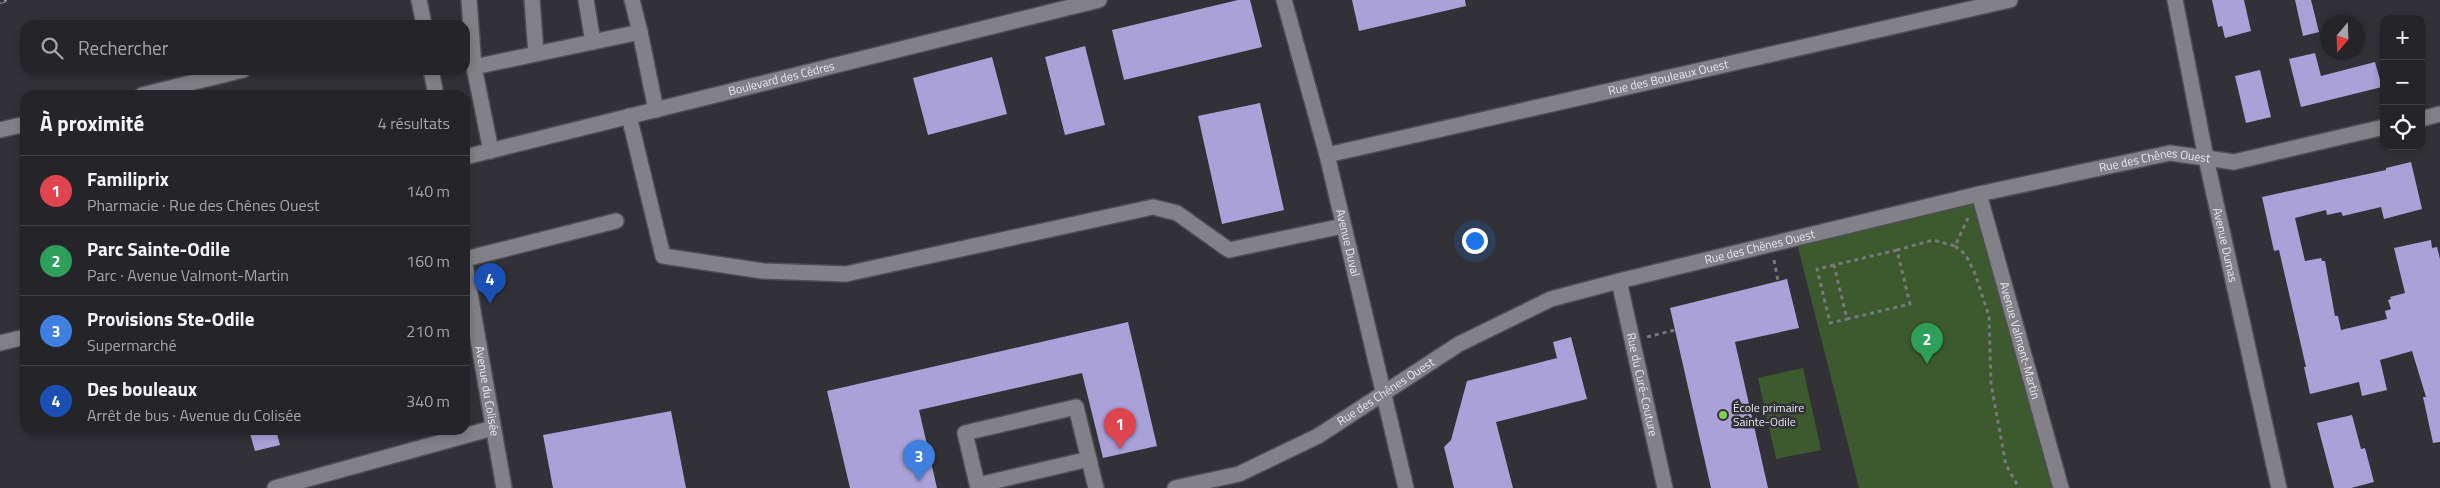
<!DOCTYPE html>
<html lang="fr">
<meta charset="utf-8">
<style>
body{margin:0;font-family:"Titillium Web",sans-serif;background:#313135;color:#f1f3f6}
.controls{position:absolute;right:15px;top:15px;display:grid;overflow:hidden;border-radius:10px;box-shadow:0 2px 8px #0003}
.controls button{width:45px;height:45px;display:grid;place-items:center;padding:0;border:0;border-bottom:1px solid #424246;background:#252529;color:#f1f3f6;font:25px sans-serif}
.compass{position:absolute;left:2320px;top:15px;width:45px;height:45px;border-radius:50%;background:#252529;box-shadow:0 2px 8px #0003;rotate:199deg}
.you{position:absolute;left:1474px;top:240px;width:18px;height:18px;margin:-12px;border:4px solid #fff;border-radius:50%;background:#1a73e8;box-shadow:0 0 0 8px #1a73e833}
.badge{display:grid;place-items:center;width:32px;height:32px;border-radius:50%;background:#0b8043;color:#fff;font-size:16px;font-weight:700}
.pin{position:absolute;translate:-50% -41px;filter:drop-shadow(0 1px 2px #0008)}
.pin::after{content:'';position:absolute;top:26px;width:18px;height:15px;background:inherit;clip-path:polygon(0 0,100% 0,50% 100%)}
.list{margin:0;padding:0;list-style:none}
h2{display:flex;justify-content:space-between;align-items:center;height:65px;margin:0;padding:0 20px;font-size:21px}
h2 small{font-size:16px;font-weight:400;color:#a3a5a8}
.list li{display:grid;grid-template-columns:32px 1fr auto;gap:15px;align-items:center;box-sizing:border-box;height:70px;padding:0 20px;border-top:1px solid #424246}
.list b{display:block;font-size:19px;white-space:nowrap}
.list p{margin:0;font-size:16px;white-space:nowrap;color:#a3a5a8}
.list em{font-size:16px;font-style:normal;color:#a3a5a8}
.icon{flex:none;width:28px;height:28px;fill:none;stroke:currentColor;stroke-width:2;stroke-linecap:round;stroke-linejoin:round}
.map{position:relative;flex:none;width:2440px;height:488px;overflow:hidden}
.search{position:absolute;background:#252529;box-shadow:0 2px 8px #0003;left:20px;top:20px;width:450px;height:55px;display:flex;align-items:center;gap:12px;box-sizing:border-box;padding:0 18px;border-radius:15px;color:#a3a5a8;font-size:19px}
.panel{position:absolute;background:#252529;box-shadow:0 2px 8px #0003;left:20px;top:90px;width:450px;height:345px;border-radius:15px}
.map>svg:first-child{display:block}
.green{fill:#3d5a2e}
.building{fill:#aaa1d9}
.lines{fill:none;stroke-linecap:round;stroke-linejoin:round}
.minor-casing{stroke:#4f4e53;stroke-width:18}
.path{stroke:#77777c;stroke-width:3;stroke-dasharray:4 4;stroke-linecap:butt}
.minor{stroke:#828188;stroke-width:15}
.rail-casing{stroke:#9e9da2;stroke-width:5.5}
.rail{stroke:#313137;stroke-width:4;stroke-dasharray:11;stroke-linecap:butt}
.poi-dot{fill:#80d051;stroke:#313137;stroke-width:2}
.labels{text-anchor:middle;stroke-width:5;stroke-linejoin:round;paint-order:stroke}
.street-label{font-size:12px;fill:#e7e6ea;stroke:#313137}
.poi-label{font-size:12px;fill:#e7e6ea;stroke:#313137;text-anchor:start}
</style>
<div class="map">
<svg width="2440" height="488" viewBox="0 0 2440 488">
<rect width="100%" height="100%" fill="#313137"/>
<path class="green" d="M1979,194L2061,488H1859L1796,239Z
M1803,368L1821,450L1776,459L1758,378Z"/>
<path class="building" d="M1238,0H1250L1262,47L1124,80L1112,30Z
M1352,0H1465L1466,6L1359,31Z
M2212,0H2244L2251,31L2225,38L2222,26L2218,27Z
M2295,0H2311L2319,32L2303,36Z
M1085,46L1105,125L1065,135L1045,57Z
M2315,53L2321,76L2375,62L2382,87L2301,107L2289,59Z
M992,57L1007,114L928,135L913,78Z
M2260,70L2271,117L2246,123L2235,76Z
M1260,103L1284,210L1222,224L1198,116Z
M2411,162L2422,209L2384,219L2381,207L2343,216L2341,212L2327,215L2326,210L2295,218L2305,261L2321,258L2322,261H2325L2335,316H2338L2341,330L2387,319L2385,311L2391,309L2388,300L2391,299L2390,297L2405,293L2394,248L2431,240L2432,248L2437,247L2440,259V442L2433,443L2423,397H2426L2412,351L2380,360L2387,390L2362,396L2359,382L2310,394L2304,367H2306L2279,250L2274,251L2262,197L2386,170V168Z
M1787,279L1799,328L1735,342L1768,488H1711L1670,308Z
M1128,322L1157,446L1103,458L1082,373L919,410L937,488H850L827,391Z
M1571,337L1587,399L1496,422L1513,488H1454L1444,447L1451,440L1467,381L1557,358L1553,342Z
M671,411L686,488H553L543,435Z
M2352,415L2361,449L2365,448L2374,482L2351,488H2334L2317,423Z
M249,430H276L280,445L255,451Z"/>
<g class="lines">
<defs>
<g id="minor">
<path d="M419,0L424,25"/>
<path d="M469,0L474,67L491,151"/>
<path d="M532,0L536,53"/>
<path d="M586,0L593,42"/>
<path id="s1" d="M1284,0L1327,155L1406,488"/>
<path id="s2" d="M2175,0L2206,158L2279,488"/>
<path d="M640,32L656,110"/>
<path d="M474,67L640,32L632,0"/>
<path d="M431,70L436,95"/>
<path d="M142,95L243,70"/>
<path d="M629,116L663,256L763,271L846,274L1153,207L1177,213L1229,250L1343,226"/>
<path d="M2421,119L2440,114"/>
<path d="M0,130L25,124"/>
<path id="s3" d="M1327,155L2010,0"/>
<path id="s4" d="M465,157L1099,0"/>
<path id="s5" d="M1979,194L2061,488"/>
<path d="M465,259L616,221"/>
<path id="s6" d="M465,265L504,488"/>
<path id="s7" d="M1619,281L1665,488"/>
<path d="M0,343L25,337"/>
<path d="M978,485L1089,459"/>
<path d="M275,488L493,428"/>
<path d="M978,488L965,433L1076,407L1096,488"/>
<path id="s8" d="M1175,488L1239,474L1318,436L1459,344L1551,299L1619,281L1979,194L2170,153L2234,162L2384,127"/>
</g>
</defs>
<use href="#minor" class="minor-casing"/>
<path class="path" d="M1955,246L1965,254L1974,271L1989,316L1991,384L2006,465L2019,488
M1897,250L1834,265L1847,319L1910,304L1897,250L1933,240L1955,246L1968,218
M1774,260L1778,281
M1834,265L1817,269L1830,323L1847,319
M1647,337L1675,330"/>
<use href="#minor" class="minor"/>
<defs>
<path id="rail" d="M0,1L4,0"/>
</defs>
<use href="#rail" class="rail-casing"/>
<use href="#rail" class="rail"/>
</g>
<circle class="poi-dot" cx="1723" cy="415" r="5"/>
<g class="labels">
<g class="street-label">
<text dy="4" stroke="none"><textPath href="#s3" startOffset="350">Rue des Bouleaux Ouest</textPath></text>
<text dy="4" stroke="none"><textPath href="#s4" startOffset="326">Boulevard des Cèdres</textPath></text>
<text dy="4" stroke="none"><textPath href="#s8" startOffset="1044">Rue des Chênes Ouest</textPath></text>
<text dy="4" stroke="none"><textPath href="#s1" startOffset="251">Avenue Duval</textPath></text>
<text dy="4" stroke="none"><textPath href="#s2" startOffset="250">Avenue Dumas</textPath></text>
<text dy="4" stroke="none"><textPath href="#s8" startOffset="639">Rue des Chênes Ouest</textPath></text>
<text dy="4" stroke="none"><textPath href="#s5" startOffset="152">Avenue Valmont-Martin</textPath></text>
<text dy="4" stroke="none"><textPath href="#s7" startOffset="106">Rue du Curé-Couture</textPath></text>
<text dy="4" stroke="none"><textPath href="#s6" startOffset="128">Avenue du Colisée</textPath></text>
<text dy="4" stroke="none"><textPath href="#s8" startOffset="234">Rue des Chênes Ouest</textPath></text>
</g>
<g class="poi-label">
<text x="1733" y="412">École primaire<tspan x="1733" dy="14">Sainte-Odile</tspan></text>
</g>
</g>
</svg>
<div class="controls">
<button>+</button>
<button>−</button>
<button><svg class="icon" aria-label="locate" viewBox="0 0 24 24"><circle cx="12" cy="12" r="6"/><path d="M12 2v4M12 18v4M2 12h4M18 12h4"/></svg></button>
</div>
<svg class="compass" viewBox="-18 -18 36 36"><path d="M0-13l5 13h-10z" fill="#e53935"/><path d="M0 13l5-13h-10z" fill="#a3a5a8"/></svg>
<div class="you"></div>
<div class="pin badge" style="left:1120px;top:449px;background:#e0444e">1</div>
<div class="pin badge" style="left:1927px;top:364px;background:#2e9e5b">2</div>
<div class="pin badge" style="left:919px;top:481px;background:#3f7fe0">3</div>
<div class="pin badge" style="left:490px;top:304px;background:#1a4fb4">4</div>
<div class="search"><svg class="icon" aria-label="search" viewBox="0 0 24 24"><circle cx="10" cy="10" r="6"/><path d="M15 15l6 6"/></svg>Rechercher</div>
<section class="panel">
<h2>À proximité<small>4 résultats</small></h2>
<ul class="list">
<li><span class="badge" style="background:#e0444e">1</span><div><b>Familiprix</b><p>Pharmacie · Rue des Chênes Ouest</p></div><em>140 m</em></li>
<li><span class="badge" style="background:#2e9e5b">2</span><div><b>Parc Sainte-Odile</b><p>Parc · Avenue Valmont-Martin</p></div><em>160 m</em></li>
<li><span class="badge" style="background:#3f7fe0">3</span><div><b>Provisions Ste-Odile</b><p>Supermarché</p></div><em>210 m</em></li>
<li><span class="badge" style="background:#1a4fb4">4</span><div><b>Des bouleaux</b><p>Arrêt de bus · Avenue du Colisée</p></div><em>340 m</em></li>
</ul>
</section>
</div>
